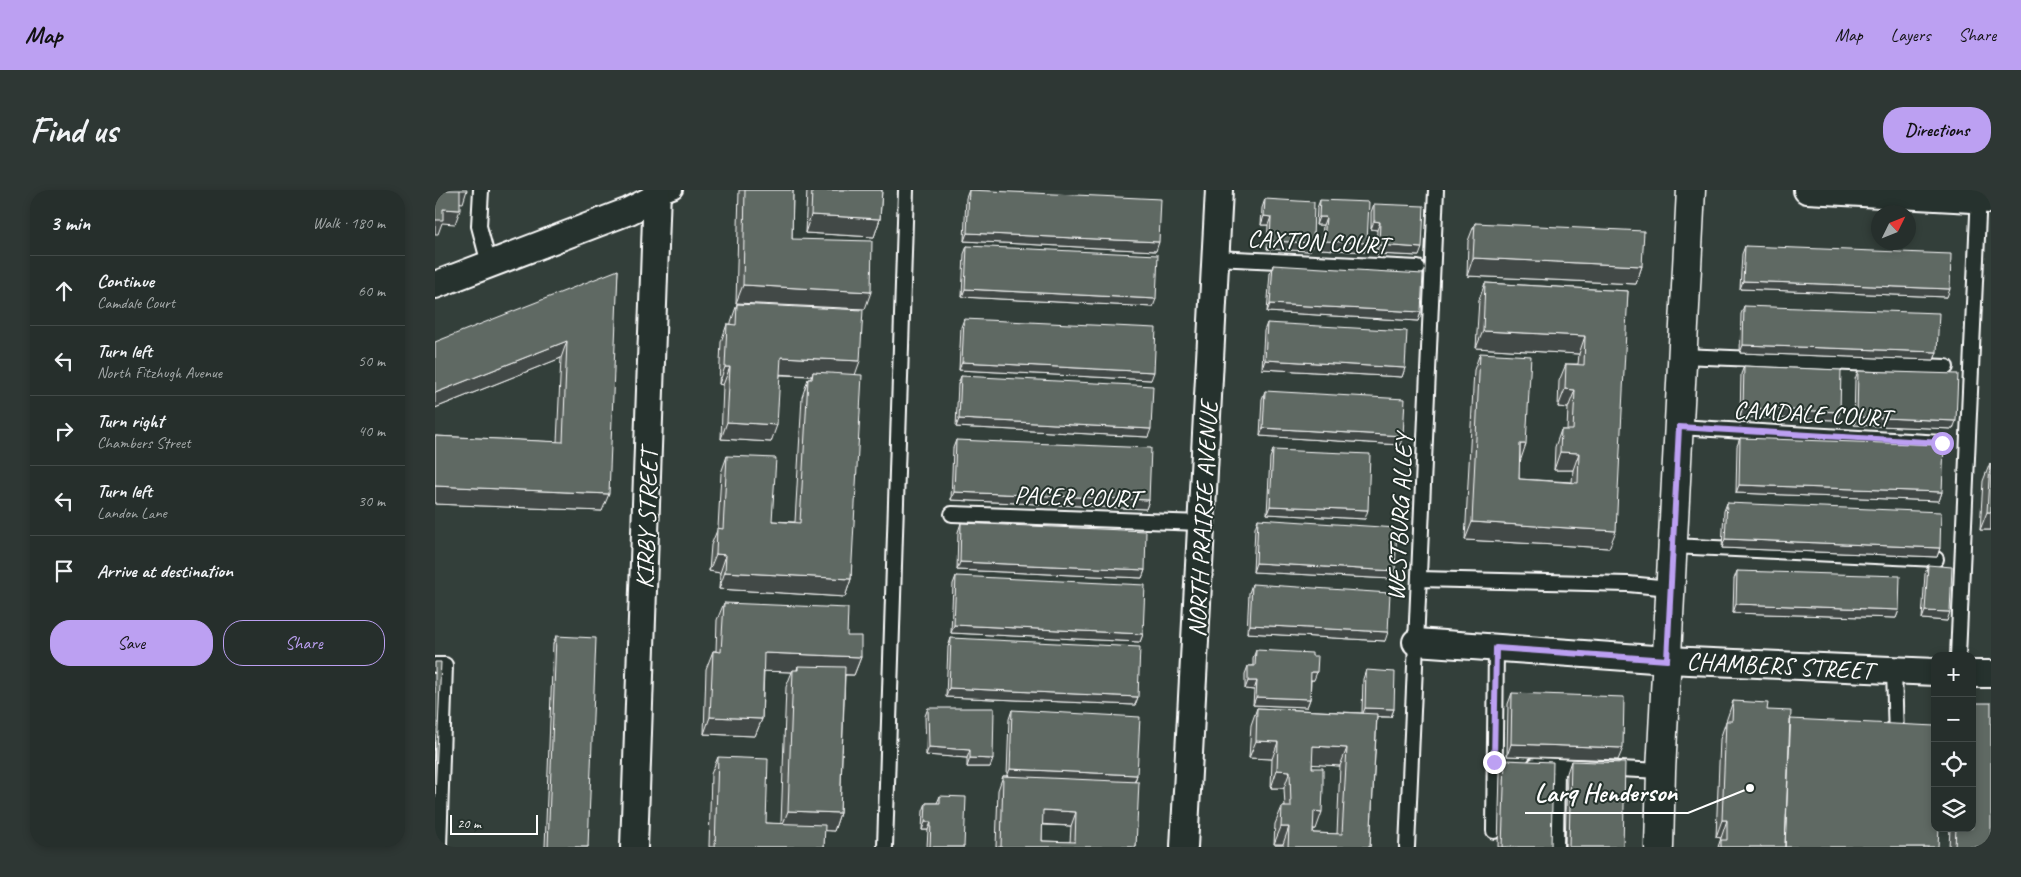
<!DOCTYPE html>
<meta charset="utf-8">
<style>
body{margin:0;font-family:Caveat,sans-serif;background:#2e3734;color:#f1f3f6}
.controls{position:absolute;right:15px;bottom:15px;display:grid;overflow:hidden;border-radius:10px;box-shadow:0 2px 8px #0003}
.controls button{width:45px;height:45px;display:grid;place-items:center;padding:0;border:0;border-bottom:1px solid #424a48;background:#262f2c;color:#f1f3f6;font:25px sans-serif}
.compass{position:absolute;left:1436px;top:15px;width:45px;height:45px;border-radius:50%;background:#262f2c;box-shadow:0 2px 8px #0003;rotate:47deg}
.scale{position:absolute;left:15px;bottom:12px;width:88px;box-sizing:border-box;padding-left:5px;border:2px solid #fff;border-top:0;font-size:14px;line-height:18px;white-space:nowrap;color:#fff;-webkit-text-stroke:4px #26332d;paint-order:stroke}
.stop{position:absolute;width:15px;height:15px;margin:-11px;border:4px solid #bca0f2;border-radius:50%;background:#fff}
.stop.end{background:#bca0f2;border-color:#fff;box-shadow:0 1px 5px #0008}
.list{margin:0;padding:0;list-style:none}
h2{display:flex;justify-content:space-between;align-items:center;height:65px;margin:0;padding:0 20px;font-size:21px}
h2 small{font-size:16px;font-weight:400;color:#a4a9a9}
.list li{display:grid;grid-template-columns:32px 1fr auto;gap:15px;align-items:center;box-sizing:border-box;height:70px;padding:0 20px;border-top:1px solid #424a48}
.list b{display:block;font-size:19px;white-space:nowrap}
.list p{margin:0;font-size:16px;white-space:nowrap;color:#a4a9a9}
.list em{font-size:16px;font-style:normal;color:#a4a9a9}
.actions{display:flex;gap:10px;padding:15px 20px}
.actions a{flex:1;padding:11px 0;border:1px solid #bca0f2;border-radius:20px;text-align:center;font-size:18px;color:#bca0f2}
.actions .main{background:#bca0f2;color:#111}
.icon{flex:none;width:28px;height:28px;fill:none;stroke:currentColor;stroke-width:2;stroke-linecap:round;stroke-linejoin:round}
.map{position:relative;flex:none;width:1556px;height:657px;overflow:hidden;border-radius:20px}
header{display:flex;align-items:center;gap:30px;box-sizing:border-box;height:70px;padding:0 25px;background:#bca0f2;color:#111}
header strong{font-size:24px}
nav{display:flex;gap:28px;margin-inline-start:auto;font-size:18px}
.intro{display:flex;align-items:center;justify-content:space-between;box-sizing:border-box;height:120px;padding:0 30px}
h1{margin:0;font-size:35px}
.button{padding:12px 22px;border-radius:20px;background:#bca0f2;color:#111;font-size:18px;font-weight:700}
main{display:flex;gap:30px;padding:0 30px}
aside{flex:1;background:#262f2c;border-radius:20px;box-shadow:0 2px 8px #0003}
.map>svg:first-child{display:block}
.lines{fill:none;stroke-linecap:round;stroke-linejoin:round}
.service-casing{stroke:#fff;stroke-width:18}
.minor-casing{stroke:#fff;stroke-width:30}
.tertiary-casing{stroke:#fff;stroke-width:31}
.service{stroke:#26332d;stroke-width:14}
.minor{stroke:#26332d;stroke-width:26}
.tertiary{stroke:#26332d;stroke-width:28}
.wall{fill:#525a56;stroke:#fff;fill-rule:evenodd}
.shaded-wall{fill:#424a46;stroke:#fff}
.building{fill:#5f6964;stroke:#fff;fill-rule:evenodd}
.route{stroke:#bca0f2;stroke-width:6}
.labels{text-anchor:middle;stroke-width:4;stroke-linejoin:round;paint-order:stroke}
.street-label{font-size:25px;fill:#fff;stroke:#26332d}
.leader{fill:none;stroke:#fff;stroke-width:2}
.callout-dot{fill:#fff;stroke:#26332d;stroke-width:2}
.callout-label{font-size:26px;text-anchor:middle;font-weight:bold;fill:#fff;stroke:#26332d;stroke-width:4;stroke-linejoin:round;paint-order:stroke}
</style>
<header>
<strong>Map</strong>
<nav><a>Map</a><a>Layers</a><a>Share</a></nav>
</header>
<div class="intro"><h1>Find us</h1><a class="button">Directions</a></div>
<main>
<aside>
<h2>3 min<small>Walk · 180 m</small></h2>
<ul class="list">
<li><svg class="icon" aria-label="ahead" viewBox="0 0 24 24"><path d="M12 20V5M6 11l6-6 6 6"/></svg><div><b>Continue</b><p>Camdale Court</p></div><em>60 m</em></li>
<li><svg class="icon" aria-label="left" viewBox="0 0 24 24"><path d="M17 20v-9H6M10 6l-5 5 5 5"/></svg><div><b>Turn left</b><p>North Fitzhugh Avenue</p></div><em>50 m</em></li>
<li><svg class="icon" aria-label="right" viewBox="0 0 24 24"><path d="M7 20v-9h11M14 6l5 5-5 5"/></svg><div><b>Turn right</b><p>Chambers Street</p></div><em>40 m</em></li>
<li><svg class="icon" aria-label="left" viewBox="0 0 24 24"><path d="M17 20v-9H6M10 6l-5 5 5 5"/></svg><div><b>Turn left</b><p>Landon Lane</p></div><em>30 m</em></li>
<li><svg class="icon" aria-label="arrive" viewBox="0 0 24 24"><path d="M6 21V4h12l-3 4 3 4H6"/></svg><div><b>Arrive at destination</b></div></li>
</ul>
<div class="actions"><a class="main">Save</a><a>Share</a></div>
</aside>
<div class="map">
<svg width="1556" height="657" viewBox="0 0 1556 657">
<rect width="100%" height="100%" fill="#333f3a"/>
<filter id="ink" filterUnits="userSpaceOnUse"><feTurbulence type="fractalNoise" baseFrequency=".02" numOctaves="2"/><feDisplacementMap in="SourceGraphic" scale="10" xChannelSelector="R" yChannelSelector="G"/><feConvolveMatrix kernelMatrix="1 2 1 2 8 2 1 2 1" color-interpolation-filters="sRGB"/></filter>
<g filter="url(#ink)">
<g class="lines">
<defs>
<path id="service" d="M46,0L44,36L54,74
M222,7L240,0
M780,68L983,78
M1247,166L1511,177
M1244,237L1507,253
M517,324L766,333
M1238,356L1501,369
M984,389L1193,394L1235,398
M1523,466L1544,3
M0,475H10L4,657
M1459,480L1461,548
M1100,575L1226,581
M1059,641L1061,458
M450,657L471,0
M972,657L1001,0
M1121,657L1122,576"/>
<path id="minor" d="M1372,0L1556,10
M0,95L194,21L222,7
M981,452L1232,470L1500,482
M1537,484H1556
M199,657L222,0
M749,657L784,0"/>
<path id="tertiary" d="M1224,657L1226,581L1256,0"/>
</defs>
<use href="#service" class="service-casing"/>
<use href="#minor" class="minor-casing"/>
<use href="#tertiary" class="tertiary-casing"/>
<use href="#service" class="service"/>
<use href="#minor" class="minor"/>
<use href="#tertiary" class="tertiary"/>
</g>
<path class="wall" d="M304,0H358L357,49L430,119L301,113Z
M372,0H447L445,29L439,47L370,43Z
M534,0L721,61L529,51L531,8Z
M830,9L875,61L832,59L833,35H826L827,18Z
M885,10L930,62L886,59L888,35H881L882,18Z
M939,14L984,66L941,64L942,40L936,39V22Z
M1040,33L1207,76L1201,94L1032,86L1033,51Z
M532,56L718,117L527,107L529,64Z
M1310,56L1512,107L1305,99L1307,64Z
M838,75L986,122L983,131L832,122L835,83Z
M183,80L167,321L0,314V246L122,252L126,168L0,218Z
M1050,93L1193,101L1174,358L1030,350L1039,180L1045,163L1084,272V289L1137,292L1138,280H1119L1120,257L1126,240H1132L1133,218L1123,217L1124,191L1131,174H1143L1144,164L1041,158L1044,110Z
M302,114L420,185L416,389L410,407L284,399L285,383L274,381L276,355L283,338L286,283L292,266L337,331L360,332L367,207L373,189H375L377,186L345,185L336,252L286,249L288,195L284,194L286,152L292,134H296V132Z
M1309,116L1502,162L1499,170L1305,163L1306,124Z
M529,129L716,190L524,180L526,137Z
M832,133L970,178L967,187L827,179L829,141Z
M1309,176L1405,222L1402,230L1305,227L1306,184Z
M1423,181L1518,239L1419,235L1420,189Z
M526,186L713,247L521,237L523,194Z
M830,201L965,255L825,246L827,209Z
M1305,248L1507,302L1504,311L1301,303L1302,256Z
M521,250L714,310L711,319L516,310L518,258Z
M838,260L930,329L832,324L835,268Z
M1555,273L1556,340H1545L1548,291Z
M1292,313L1505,358L1502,367L1287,358L1289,321Z
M823,329L957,389L818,382L820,338Z
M526,333L710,380L707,388L522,380L523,342Z
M1493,375L1512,431L1487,429L1490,384Z
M1302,381L1464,420L1461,428L1298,423L1299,389Z
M521,386L708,444L705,452L516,443L518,394Z
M817,394L950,451L812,443L814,403Z
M289,413L412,446L426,467L419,485H410L405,623L399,641L389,640V657H274L276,584L283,567L331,633L346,634L351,497L357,482L329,481L327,529L320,546L269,544L271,479L278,461H281L282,430Z
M121,446L153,657H110L118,454Z
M516,448L703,507L700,515L511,507L513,457Z
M821,460L879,490H876L875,509L872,517L818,515L819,500L810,499V484L813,476H818V468Z
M931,480L959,519L956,527H942L935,657H848V654H839L840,634L847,617H850L849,598H836L837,569L814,568L816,535L822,518L927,523L928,489ZM877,574L905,576L902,644L878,643L879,639H881Z
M1077,503L1183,570L1072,566L1073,514Z
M1298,511L1332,520L1355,529L1503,657H1283L1286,648L1281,647L1285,549Z
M493,518L558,569L555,577H532V568L491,565L490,526Z
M577,520L702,585L700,592L701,657H561L563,600L568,586H572L574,529ZM607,635L636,636L635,652L607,651Z
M1070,570L1116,657H1063L1065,582Z
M1136,571L1188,657H1130L1132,583Z
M505,606L529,657H492L493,640H487L488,621L491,613H502Z
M1515,638H1537L1556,657H1514Z"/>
<path class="shaded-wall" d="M25,0H32L28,13L20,12Z
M8,19L25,20L20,34L7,33L3,44H0V30Z
M376,25L445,29L439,47L370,43Z
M829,26L836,27L833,35H826Z
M884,27H891L888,35H881Z
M939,31L945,32L942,40L936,39Z
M532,43L724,52L721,61L529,51Z
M835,51L878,53L875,61L832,59Z
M889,51L932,53L930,62L886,59Z
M944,55L987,58L984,66L941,64Z
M1038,68L1207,76L1201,94L1032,86Z
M1308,91L1515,99L1512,107L1305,99Z
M308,95L436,102L430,119L301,113Z
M530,99L721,109L718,117L527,107Z
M835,114L986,122L983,131L832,122Z
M1048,141L1150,146L1144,164L1041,158Z
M132,151L126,168L0,218V203Z
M1308,155L1502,162L1499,170L1305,163Z
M346,167L425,171L419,188L378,182L377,186L340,184Z
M830,170L970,178L967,187L827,179Z
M527,172L719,182L716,190L524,180Z
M290,177H295L288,195L284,194Z
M1130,199L1140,200L1133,218L1123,217Z
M1308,218L1405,222L1402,230L1305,227Z
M1422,227L1521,231L1518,239L1419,235Z
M524,229L716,239L713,247L521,237Z
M292,232L342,235L336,252L286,249Z
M828,238L968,246L965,255L825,246Z
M1085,254H1091L1085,272Z
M1125,262L1144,263L1138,280H1119Z
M1304,295L1507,302L1504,311L1301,303Z
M0,296L174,304L167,321L0,314Z
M519,302L714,310L711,319L516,310Z
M835,316L933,320L930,329L832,324Z
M1552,322H1556V340H1545Z
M1037,332L1181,341L1174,358L1030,350Z
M1290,349L1505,358L1502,367L1287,358Z
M281,364L291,365L285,383L274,381Z
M525,372L710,380L707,388L522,380Z
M821,373L960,381L957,389L818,382Z
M290,382L416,389L410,407L284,399Z
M1301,414L1464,420L1461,428L1298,423Z
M1490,421L1515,422L1512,431L1487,429Z
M519,435L708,444L705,452L516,443Z
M815,435L953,442L950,451L812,443Z
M329,463L426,467L419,485L362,483L363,476L361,483L358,480L357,482L323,481Z
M876,482H882L879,490H873Z
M813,491H822L819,500L810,499Z
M514,498L703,507L700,515L511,507Z
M821,507L875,509L872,517L818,515Z
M930,518L959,519L956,527L927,526Z
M275,527L327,529L320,546L269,544Z
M821,551L843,552L837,569L814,568Z
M1076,554L1188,558L1183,570L1072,566Z
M878,556L912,558L905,576L871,574Z
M494,557L535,560L532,568L491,565Z
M535,568L558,569L555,577H532Z
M575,579L702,585L699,593L572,587Z
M842,580L855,581L849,598H836Z
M608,620L641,622L636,636L603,634Z
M353,621L405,623L399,641L346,639Z
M879,621L887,622L881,639H873Z
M1287,630H1292L1286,648L1281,647Z
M490,632H496L493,640H487Z
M846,637H854L848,654H839Z"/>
<path class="building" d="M0,0H25V20L8,19V30H0Z
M310,0H358L357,49L437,51L436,102L308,95Z
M377,0H447L445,29L376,25Z
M534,0L726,9L724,52L532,43Z
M830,9L879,12L878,53L835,51L836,27L829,26Z
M885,10L934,12L932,53L889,51L891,27H884Z
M939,14L989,16L987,58L944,55L945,32L939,31Z
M1040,33L1209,41L1207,76L1038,68Z
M532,56L723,65L721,109L530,99Z
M1310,56L1516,64L1515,99L1308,91Z
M838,75L988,84L986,122L835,114Z
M183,80L174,304L0,296V246L128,252L132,151L0,203V152Z
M1050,93L1193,101L1181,341L1037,332L1045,163L1096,166L1091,254H1085L1084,289L1143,293L1144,263L1125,262L1126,240H1138L1140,200L1130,199L1131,174L1149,175L1150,146L1048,141Z
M302,114L428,120L425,171L346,167L342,235L292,232L295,177H290L292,134L301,135Z
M1309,116L1504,123L1502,162L1308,155Z
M529,129L721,138L719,182L527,172Z
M832,133L972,141L970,178L830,170Z
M1309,176L1406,180L1405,222L1308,218Z
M1423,181L1523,184L1521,231L1422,227Z
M378,182L427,185L416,389L290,382L291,365L281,364L282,338L288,339L292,266L341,268L337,331L365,333L373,189H377Z
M526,186L718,196L716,239L524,229Z
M830,201L970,209L968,246L828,238Z
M1305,248L1509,255L1507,302L1304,295Z
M521,250L716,258L714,310L519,302Z
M838,260L935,264L933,320L835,316Z
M1555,273L1556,274V322H1552Z
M1292,313L1506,322L1505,358L1290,349Z
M823,329L962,338L960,381L821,373Z
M526,333L711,341L710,380L525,372Z
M1493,375L1517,377L1515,422L1490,421Z
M1302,381L1465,386L1464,420L1301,414Z
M521,386L710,395L708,444L519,435Z
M817,394L955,403L953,442L815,435Z
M289,413L413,418L412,446H426V467L329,463L327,529L275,527L278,461L286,462Z
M121,446L161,448L153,657H113Z
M516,448L705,457L703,507L514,498Z
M821,460L877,463V466H883L882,482H876L875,509L821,507L822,491H813V476H820Z
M0,472H6L0,607Z
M363,476L410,477L405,623L353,621L358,480H363Z
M931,480L960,482L959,519L930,518Z
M1077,503L1189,507L1188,558L1076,554Z
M1298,511L1333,513L1332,520L1356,521L1350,657H1286V650H1292V630H1287L1291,531H1297Z
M1537,513H1556V657H1520L1521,638H1537Z
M493,518H559L558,569L535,568V560L494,557Z
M822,518L942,524L935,657H853L854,637H846L847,617H856L855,581L842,580L843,552L821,551ZM878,556L912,558L907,644L878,643L879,621L887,622L888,599V578H877Z
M577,520L705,527L702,585L575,579Z
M1355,529L1500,536V638H1504L1503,657H1350Z
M283,567L333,569L331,633L390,635L389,657H280Z
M1070,570L1118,572L1116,657H1067Z
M1136,571L1190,573L1188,657H1134Z
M568,586L704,592L701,657H566ZM608,620L641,622L640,652L607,651Z
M505,606L531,607L529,657H495L496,632H490L491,613H505Z"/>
</g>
<g class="lines" filter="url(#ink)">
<path class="route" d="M1059,572L1061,458L1232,470L1244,237L1507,253"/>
</g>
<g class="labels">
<g class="street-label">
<text transform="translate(883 51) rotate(3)" y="9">CAXTON COURT</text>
<text transform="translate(1377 223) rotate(3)" y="9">CAMDALE COURT</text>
<text transform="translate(642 306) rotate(2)" y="9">PACER COURT</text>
<text transform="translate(964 327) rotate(-87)" y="9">WESTBURG ALLEY</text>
<text transform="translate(211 329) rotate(-88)" y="9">KIRBY STREET</text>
<text transform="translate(767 329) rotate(-87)" y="9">NORTH PRAIRIE AVENUE</text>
<text transform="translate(1345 475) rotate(3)" y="9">CHAMBERS STREET</text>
</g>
</g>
<path class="leader" d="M1315 598L1253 623H1090"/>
<circle class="callout-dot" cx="1315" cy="598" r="5"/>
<g class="callout-label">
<text x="1171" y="611">Larq Henderson</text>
</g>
</svg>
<div class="controls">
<button>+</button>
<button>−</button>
<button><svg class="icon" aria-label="locate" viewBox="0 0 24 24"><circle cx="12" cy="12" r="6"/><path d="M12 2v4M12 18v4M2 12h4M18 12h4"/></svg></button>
<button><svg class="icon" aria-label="layers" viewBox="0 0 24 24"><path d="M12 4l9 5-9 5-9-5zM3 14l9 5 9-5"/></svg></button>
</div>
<svg class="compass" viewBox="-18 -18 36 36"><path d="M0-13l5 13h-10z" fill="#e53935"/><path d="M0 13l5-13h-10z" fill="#a4a9a9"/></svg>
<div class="scale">20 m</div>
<div class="stop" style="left:1507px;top:253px"></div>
<div class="stop end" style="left:1059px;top:572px"></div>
</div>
</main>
